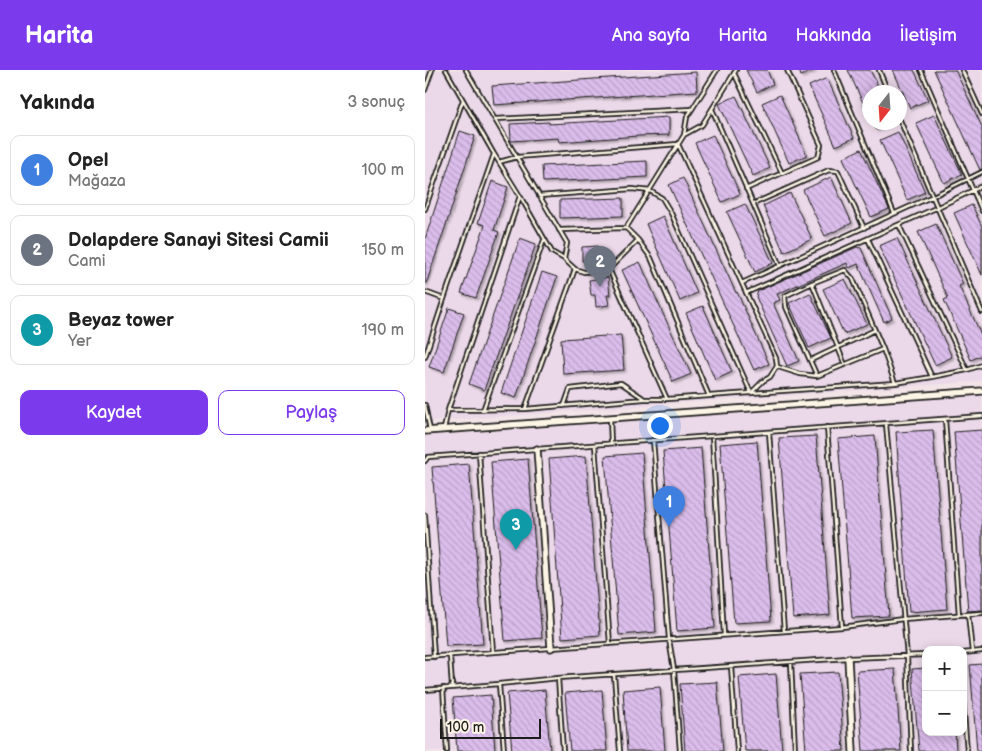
<!DOCTYPE html>
<html lang="tr">
<meta charset="utf-8">
<style>
body{margin:0;font-family:"Balsamiq Sans",sans-serif;background:#f6f6f6;color:#222}
.controls{position:absolute;right:15px;bottom:15px;display:grid;overflow:hidden;border-radius:10px;box-shadow:0 2px 12px #0003}
.controls button{width:45px;height:45px;display:grid;place-items:center;padding:0;border:0;border-bottom:1px solid #e0e0e0;background:#fff;color:#222;font:25px sans-serif}
.compass{position:absolute;left:437px;top:15px;width:45px;height:45px;border-radius:50%;background:#fff;box-shadow:0 2px 12px #0003;rotate:197deg}
.scale{position:absolute;left:15px;bottom:12px;width:101px;box-sizing:border-box;padding-left:5px;border:2px solid #1c1c1c;border-top:0;font-size:14px;line-height:18px;white-space:nowrap;color:#1c1c1c;-webkit-text-stroke:4px #fcf5e5;paint-order:stroke}
.you{position:absolute;left:234px;top:355px;width:18px;height:18px;margin:-12px;border:4px solid #fff;border-radius:50%;background:#1a73e8;box-shadow:0 0 0 8px #1a73e833}
.badge{display:grid;place-items:center;width:32px;height:32px;border-radius:50%;background:#7c3aed;color:#fff;font-size:16px;font-weight:700}
.pin{position:absolute;translate:-50% -41px;filter:drop-shadow(0 1px 2px #0008)}
.pin::after{content:'';position:absolute;top:26px;width:18px;height:15px;background:inherit;clip-path:polygon(0 0,100% 0,50% 100%)}
.list{margin:0;padding:0;list-style:none}
h2{display:flex;justify-content:space-between;align-items:center;height:65px;margin:0;padding:0 20px;font-size:21px}
h2 small{font-size:16px;font-weight:400;color:#767676}
.list li{display:grid;grid-template-columns:32px 1fr auto;gap:15px;align-items:center;box-sizing:border-box;height:70px;margin:0 10px 10px;padding:0 10px;border:1px solid #e0e0e0;border-radius:10px}
.list b{display:block;font-size:19px;white-space:nowrap}
.list p{margin:0;font-size:16px;white-space:nowrap;color:#767676}
.list em{font-size:16px;font-style:normal;color:#767676}
.actions{display:flex;gap:10px;padding:15px 20px}
.actions a{flex:1;padding:11px 0;border:1px solid #7c3aed;border-radius:10px;text-align:center;font-size:18px;color:#7c3aed}
.actions .main{background:#7c3aed;color:#fff}
.map{position:relative;flex:none;width:557px;height:681px;overflow:hidden}
header{display:flex;align-items:center;gap:30px;box-sizing:border-box;height:70px;padding:0 25px;background:#7c3aed;color:#fff}
header strong{font-size:24px}
nav{display:flex;gap:28px;margin-inline-start:auto;font-size:18px}
main{display:flex}
aside{flex:1;background:#fff}
.map>svg:first-child{display:block}
.built{fill:#ebd8e8;fill-rule:evenodd}
.building{fill:url(#building-back-hatch);stroke:#1c1c1c;filter:url(#shadow)}
.lines{fill:none;stroke-linecap:round;stroke-linejoin:round}
.service-casing{stroke:#1c1c1c;stroke-width:6}
.minor-casing{stroke:#1c1c1c;stroke-width:9}
.service{stroke:#fcf5e5;stroke-width:2.5}
.minor{stroke:#fcf5e5;stroke-width:5.5}
</style>
<header>
<strong>Harita</strong>
<nav><a>Ana sayfa</a><a>Harita</a><a>Hakkında</a><a>İletişim</a></nav>
</header>
<main>
<aside>
<h2>Yakında<small>3 sonuç</small></h2>
<ul class="list">
<li><span class="badge" style="background:#3f7fe0">1</span><div><b>Opel</b><p>Mağaza</p></div><em>100 m</em></li>
<li><span class="badge" style="background:#6b7280">2</span><div><b>Dolapdere Sanayi Sitesi Camii</b><p>Cami</p></div><em>150 m</em></li>
<li><span class="badge" style="background:#0f9aa8">3</span><div><b>Beyaz tower</b><p>Yer</p></div><em>190 m</em></li>
</ul>
<div class="actions"><a class="main">Kaydet</a><a>Paylaş</a></div>
</aside>
<div class="map">
<svg width="557" height="681" viewBox="0 0 557 681">
<defs>
<pattern id="building-back-hatch" width="6" height="6" patternUnits="userSpaceOnUse" patternTransform="scale(1.25)"><rect width="6" height="6" fill="#dbbdeb"/><path d="M-1 5l2 2M0 0l6 6M5-1l2 2" fill="none" stroke="#bba2c9"/></pattern>
<filter id="shadow"><feDropShadow dx="2" dy="2" stdDeviation="1" flood-color="#0004"/></filter>
</defs>
<rect width="100%" height="100%" fill="#f2e4e7"/>
<filter id="ink" filterUnits="userSpaceOnUse"><feTurbulence type="fractalNoise" baseFrequency=".02" numOctaves="2"/><feDisplacementMap in="SourceGraphic" scale="10" xChannelSelector="R" yChannelSelector="G"/><feConvolveMatrix kernelMatrix="1 2 1 2 8 2 1 2 1" color-interpolation-filters="sRGB"/></filter>
<g filter="url(#ink)">
<path class="built" d="M0,0H557V311L0,352ZM444,22H474V52H444Z
M557,324V681H0V366ZM501,580H538V662H501Z"/>
<path class="building" d="M321,0H342L348,14L332,22Z
M374,0H390L376,6Z
M423,0H445L456,22H444V46Z
M468,0H489L503,30L485,38Z
M509,0H530L557,57V99L555,100Z
M271,2L272,21L69,35L67,16Z
M402,8L429,68L411,76L384,16Z
M355,25L382,85L364,93L337,33Z
M311,26L345,98L328,106L294,34Z
M509,45L537,104L519,113L491,53Z
M244,47V65L213,66L134,72L133,68L86,71L85,54L124,52V54Z
M447,52H467L451,60Z
M35,61L50,66L21,155L1,214H0V169Z
M473,62L500,122L482,130L455,70Z
M288,65L315,124L297,132L270,73Z
M436,79L464,139L446,147L418,88Z
M222,91V107L118,112L117,96Z
M406,107L427,153L400,166L378,120Z
M258,108L311,223L312,222L344,294L329,300L244,115Z
M67,111L83,117L69,160L74,162L51,228L36,223L60,155L53,153Z
M365,123L387,169L359,182L338,136Z
M198,128V146L135,148V130Z
M320,134L348,193L330,202L302,142Z
M547,135L557,157V205L529,143Z
M238,146L272,223L255,231L221,154Z
M511,154L538,214L534,216L557,267V285L546,290L519,230L523,228L493,162Z
M95,168L111,174L59,320L44,314Z
M472,168L527,287L510,295L454,176Z
M173,176V190L157,191V177Z
M432,177L436,178L467,248L459,252L433,194L424,198L422,193L352,224L355,230L348,233L374,291L362,296L331,227L333,221Z
M215,192L239,246L266,304L248,312L197,200Z
M117,202L132,207L91,328L76,323Z
M183,207L185,225H182L184,235L171,237L170,225H166L164,210Z
M420,209L442,254L419,264L398,219Z
M385,223L406,268L384,278L364,233Z
M278,236L307,302L290,310L261,243Z
M24,238L39,243L19,302L4,297Z
M196,265L199,300L138,304L136,269Z
M508,360L522,539L484,542L471,362Z
M557,360V540L543,541L529,362Z
M391,366L405,545L368,548L354,368Z
M450,366L464,546L427,548L413,369Z
M332,371L346,551L309,553L295,374Z
M276,378L290,558L252,561L238,381Z
M217,383L231,562L194,565L180,386Z
M161,386L175,565L137,568L124,389Z
M103,389L117,568L80,571L66,392Z
M44,394L58,574L21,576L7,397Z
M557,594V681H552L545,595Z
M501,598V662H530L531,681H494L487,599Z
M470,599L476,681H438L432,601Z
M413,602L419,681H381L375,604Z
M351,604L357,681H320L314,607Z
M292,612L298,681H260L255,614Z
M235,617L240,681H202L198,620Z
M120,620L125,681H87L82,623Z
M177,620L182,681H145L140,623Z
M66,625L70,681H32L28,628Z"/>
<g class="lines">
<defs>
<path id="service" d="M21,0L69,84L95,126L127,182L139,189L150,199L159,202L184,199L213,170
M41,0L142,173L139,189
M409,0L469,143
M454,0L463,22
M496,0L557,141
M537,0L557,44
M309,3L357,103
M0,20L7,0
M287,39L355,196
M474,48L557,242
M70,49L267,39
M259,65L277,55L311,0
M321,119L393,87L396,75L362,0
M114,126L207,119L225,121L237,128L246,143L326,323L470,313L507,307L443,169
M328,134L404,100L413,101L439,158
M0,139L38,30
M474,155L542,300
M201,158L259,65L262,47L292,0
M134,160L201,158L213,170L226,188L284,326
M184,199L242,329
M317,213L508,126L557,102
M387,213L420,295
M0,222L19,229
M321,223L513,137L557,116
M0,287L19,229L69,84
M386,290L450,260
M353,297L375,304L392,306L458,279L470,313
M392,306L361,237L360,226L387,213L420,200L428,209L458,279
M507,307L542,300L557,295
M0,335L5,360
M139,336L145,319L196,313L218,328
M100,339L150,199
M23,340L100,339L219,329H242L326,323L338,311L345,307L352,296L351,288L253,74L92,87L74,92
M58,340L119,170
M185,348L186,373
M520,349L534,545
M461,354L482,586L486,681
M402,357L417,557
M19,359L23,340L95,126
M344,362L359,561
M287,366L299,565
M228,370L244,569L249,600L255,681
M170,375L185,574
M54,383L68,582
M0,391L3,387L557,346
M0,445L9,587
M543,544L547,582
M538,583L557,581
M25,586L27,617
M0,587L417,557L478,549L557,543
M366,592L370,681
M306,596L312,681
M189,605L195,681
M133,608L138,681
M74,614L79,681
M18,618L22,681
M0,620L74,614L133,608L423,588L501,585
M538,630L542,681"/>
<path id="minor" d="M0,361L185,348L557,321
M112,379L126,578
M423,588L428,681"/>
</defs>
<use href="#service" class="service-casing"/>
<use href="#minor" class="minor-casing"/>
<use href="#service" class="service"/>
<use href="#minor" class="minor"/>
</g>
</g>
</svg>
<div class="controls">
<button>+</button>
<button>−</button>
</div>
<svg class="compass" viewBox="-18 -18 36 36"><path d="M0-13l5 13h-10z" fill="#e53935"/><path d="M0 13l5-13h-10z" fill="#767676"/></svg>
<div class="scale">100 m</div>
<div class="you"></div>
<div class="pin badge" style="left:244px;top:457px;background:#3f7fe0">1</div>
<div class="pin badge" style="left:175px;top:217px;background:#6b7280">2</div>
<div class="pin badge" style="left:91px;top:480px;background:#0f9aa8">3</div>
</div>
</main>
